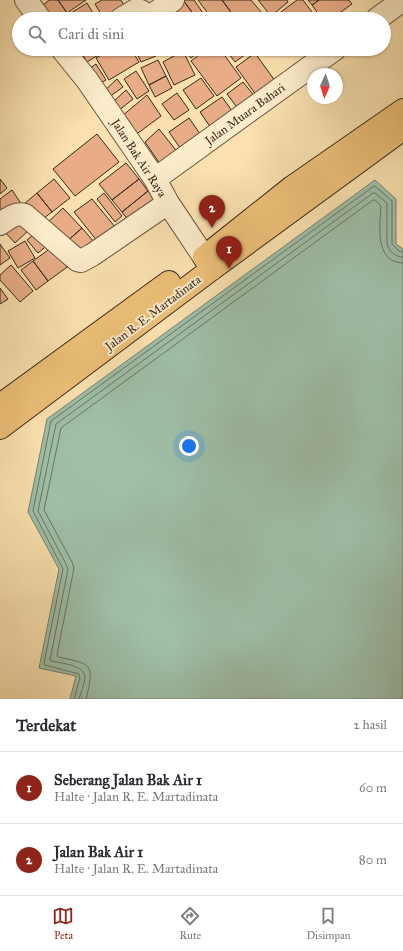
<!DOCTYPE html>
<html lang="id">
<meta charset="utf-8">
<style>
body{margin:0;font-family:"IM FELL Great Primer",serif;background:#f7f7f7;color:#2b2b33}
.compass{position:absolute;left:307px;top:68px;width:36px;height:36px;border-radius:50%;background:#fff;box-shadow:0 1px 3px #0004;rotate:183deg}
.you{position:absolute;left:189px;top:446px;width:14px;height:14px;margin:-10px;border:3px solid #fff;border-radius:50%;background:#1a73e8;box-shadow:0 0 0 6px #1a73e833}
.badge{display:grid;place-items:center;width:26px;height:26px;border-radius:50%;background:#8f2418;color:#fff;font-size:13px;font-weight:700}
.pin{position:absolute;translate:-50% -33px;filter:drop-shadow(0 1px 2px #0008)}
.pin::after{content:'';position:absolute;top:21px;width:14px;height:12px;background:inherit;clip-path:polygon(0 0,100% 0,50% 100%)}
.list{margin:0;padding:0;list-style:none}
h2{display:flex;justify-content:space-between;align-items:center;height:52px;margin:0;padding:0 16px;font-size:17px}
h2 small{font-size:13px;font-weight:400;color:#7c7c81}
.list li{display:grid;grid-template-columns:26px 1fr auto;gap:12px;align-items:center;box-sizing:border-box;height:72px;padding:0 16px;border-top:1px solid #e1e1e2}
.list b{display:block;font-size:15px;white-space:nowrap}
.list p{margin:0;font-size:13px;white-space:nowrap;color:#7c7c81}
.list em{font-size:13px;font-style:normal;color:#7c7c81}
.icon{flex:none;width:22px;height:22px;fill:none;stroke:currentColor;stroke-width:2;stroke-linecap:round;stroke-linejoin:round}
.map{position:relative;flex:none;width:403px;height:699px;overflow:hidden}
.search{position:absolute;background:#fff;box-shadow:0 1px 3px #0004;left:12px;right:12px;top:12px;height:44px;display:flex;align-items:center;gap:10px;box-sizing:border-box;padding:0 14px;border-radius:22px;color:#7c7c81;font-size:15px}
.sheet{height:196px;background:#fff}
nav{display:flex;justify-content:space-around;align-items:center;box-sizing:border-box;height:56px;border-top:1px solid #e1e1e2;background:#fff;font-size:11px;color:#7c7c81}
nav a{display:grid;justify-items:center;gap:2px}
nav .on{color:#8f2418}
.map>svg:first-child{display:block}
.water{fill:#9ebea8;stroke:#758270}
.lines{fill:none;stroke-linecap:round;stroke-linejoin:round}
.shore{stroke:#6a7462;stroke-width:1}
.building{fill:#e8ad87;stroke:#37291d}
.street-casing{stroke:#685742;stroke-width:24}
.highway-casing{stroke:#37291d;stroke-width:24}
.street{stroke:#fceccb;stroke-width:22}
.highway{stroke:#edc078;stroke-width:22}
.labels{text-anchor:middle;stroke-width:4;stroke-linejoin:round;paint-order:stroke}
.street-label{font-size:12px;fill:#37291d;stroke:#fceccb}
</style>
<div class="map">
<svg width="403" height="699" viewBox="0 0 403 699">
<rect width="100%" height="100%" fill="#fae1af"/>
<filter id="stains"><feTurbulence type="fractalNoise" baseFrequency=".005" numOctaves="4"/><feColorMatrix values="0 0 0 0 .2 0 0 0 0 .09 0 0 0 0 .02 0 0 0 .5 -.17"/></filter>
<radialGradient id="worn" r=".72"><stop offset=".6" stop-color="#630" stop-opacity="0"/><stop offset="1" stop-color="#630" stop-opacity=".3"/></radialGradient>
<path class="water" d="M375,180L396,199V244L403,249V699H70L76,676L39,668L59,569L28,512L47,419Z"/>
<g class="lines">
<path class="shore" d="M74,699L80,678L79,674L45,665L44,663L63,569L33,511L51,421L374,186L376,187L392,201V244L399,251L403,252
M79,699C81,692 84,685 85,678C86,665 60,663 51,661L50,660L68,569L66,564L38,511L56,424L373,193H375L387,203V243C388,251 395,257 403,257
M86,699C95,664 92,664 58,657L57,655L74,568L72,562L44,510L61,428L373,200H375L381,206C380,226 374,262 403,263"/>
</g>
<path class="building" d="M49,0H58L67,13L58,19H52L42,6Z
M58,0H86L67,13Z
M102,0H121L127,11L114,19H104L95,4Z
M183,0L197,19H181L171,5Z
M183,0H194L207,19H197Z
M198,0H222L236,19H212Z
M222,0H251L261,12L252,19H236Z
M258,0H287L288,2L271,16Z
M297,0H303L317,19H287L281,12Z
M308,0H319L312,5Z
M319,0H349L352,4L331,19H322L312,5Z
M87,3L94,15L88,19L63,18Z
M94,15L97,19H88Z
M282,15L285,19H276Z
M79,49H108L87,62Z
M111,49H131L139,62L109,80L96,58Z
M135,49H152L156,56L141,62Z
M166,49H179L170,55Z
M184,49H199L200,51L191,58Z
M207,49H220L241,78L217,96L191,61Z
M227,49H253L235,62L226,50Z
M183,51L195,75L174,85L163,62Z
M255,53L278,85L259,99L236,67Z
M158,60L166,76L149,85L141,68Z
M96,64L106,80L97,85L86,71Z
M136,71L149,91L137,99L124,79Z
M166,76L172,88L155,97L149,85Z
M201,78L214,96L196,109L183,90Z
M117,79L123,87L108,98L102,93Z
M243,82L256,98L239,110L227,94Z
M126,90L133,99L118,111L113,102Z
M177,93L189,110L174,120L162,104Z
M147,95L161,116L134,136L121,117Z
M222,97L235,115L213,131L200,112Z
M189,118L205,141L185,155L169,132Z
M159,129L179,154L160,164L145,142Z
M97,134L119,162L75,196L53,169Z
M126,163L139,179L112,200L99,184Z
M0,179L7,188L0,194Z
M54,179L70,198L52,212L37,193Z
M139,179L148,191L122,212L112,200Z
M12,190L22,205L0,221V199Z
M148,191L158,203L131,224L122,212Z
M37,193L52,212L39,222L24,204Z
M104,193L122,216L115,222L97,199Z
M92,199L116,228L98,242L74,212Z
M63,208L82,228L64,244L46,224Z
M21,216L31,228L15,243L4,231Z
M82,228L94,242L77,258L64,244Z
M39,230L49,244L38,253L27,240Z
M25,241L35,258L18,268L8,251Z
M0,244L10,258L0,265Z
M55,245L70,265L48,281L33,261Z
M33,261L48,281L36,290L21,270Z
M11,265L33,291L20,302L0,280V275Z
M0,288L8,299L0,304Z"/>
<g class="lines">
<defs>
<path id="street" d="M26,0L40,19
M121,19L136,10L141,11L146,16H151L173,0
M377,19L403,0
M62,49L87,80L155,179L168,203L212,269
M155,179L335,49
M0,224C8,219 15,212 25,215L77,260L81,261L92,255L168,203"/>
<path id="highway" d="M204,257L292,187L403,110
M0,405L169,282
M0,428L212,269L403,129"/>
</defs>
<use href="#street" class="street-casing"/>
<use href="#highway" class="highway-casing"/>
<use href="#street" class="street"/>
<use href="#highway" class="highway"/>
</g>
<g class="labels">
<g class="street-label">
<text transform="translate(245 114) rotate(-36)" y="4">Jalan Muara Bahari</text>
<text transform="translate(139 158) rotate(57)" y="4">Jalan Bak Air Raya</text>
<text transform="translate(153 313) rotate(-37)" y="4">Jalan R. E. Martadinata</text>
</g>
</g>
<rect width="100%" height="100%" filter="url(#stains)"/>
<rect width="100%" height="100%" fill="url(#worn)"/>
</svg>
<svg class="compass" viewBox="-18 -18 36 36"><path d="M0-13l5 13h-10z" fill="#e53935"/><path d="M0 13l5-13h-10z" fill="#7c7c81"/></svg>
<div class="you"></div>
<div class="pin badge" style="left:229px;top:269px">1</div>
<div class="pin badge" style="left:212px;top:228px">2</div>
<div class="search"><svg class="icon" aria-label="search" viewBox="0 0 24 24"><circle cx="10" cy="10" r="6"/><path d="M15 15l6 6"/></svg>Cari di sini</div>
</div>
<section class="sheet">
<h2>Terdekat<small>2 hasil</small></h2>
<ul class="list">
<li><span class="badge">1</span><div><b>Seberang Jalan Bak Air 1</b><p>Halte · Jalan R. E. Martadinata</p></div><em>60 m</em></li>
<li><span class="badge">2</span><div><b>Jalan Bak Air 1</b><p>Halte · Jalan R. E. Martadinata</p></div><em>80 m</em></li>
</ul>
</section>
<nav>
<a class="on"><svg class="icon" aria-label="map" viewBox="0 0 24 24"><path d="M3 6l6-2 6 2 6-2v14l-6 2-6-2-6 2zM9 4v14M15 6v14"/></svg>Peta</a>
<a><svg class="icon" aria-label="directions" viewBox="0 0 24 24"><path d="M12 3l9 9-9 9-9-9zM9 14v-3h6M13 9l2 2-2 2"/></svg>Rute</a>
<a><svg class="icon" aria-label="saved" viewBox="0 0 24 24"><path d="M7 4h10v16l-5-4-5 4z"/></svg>Disimpan</a>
</nav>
